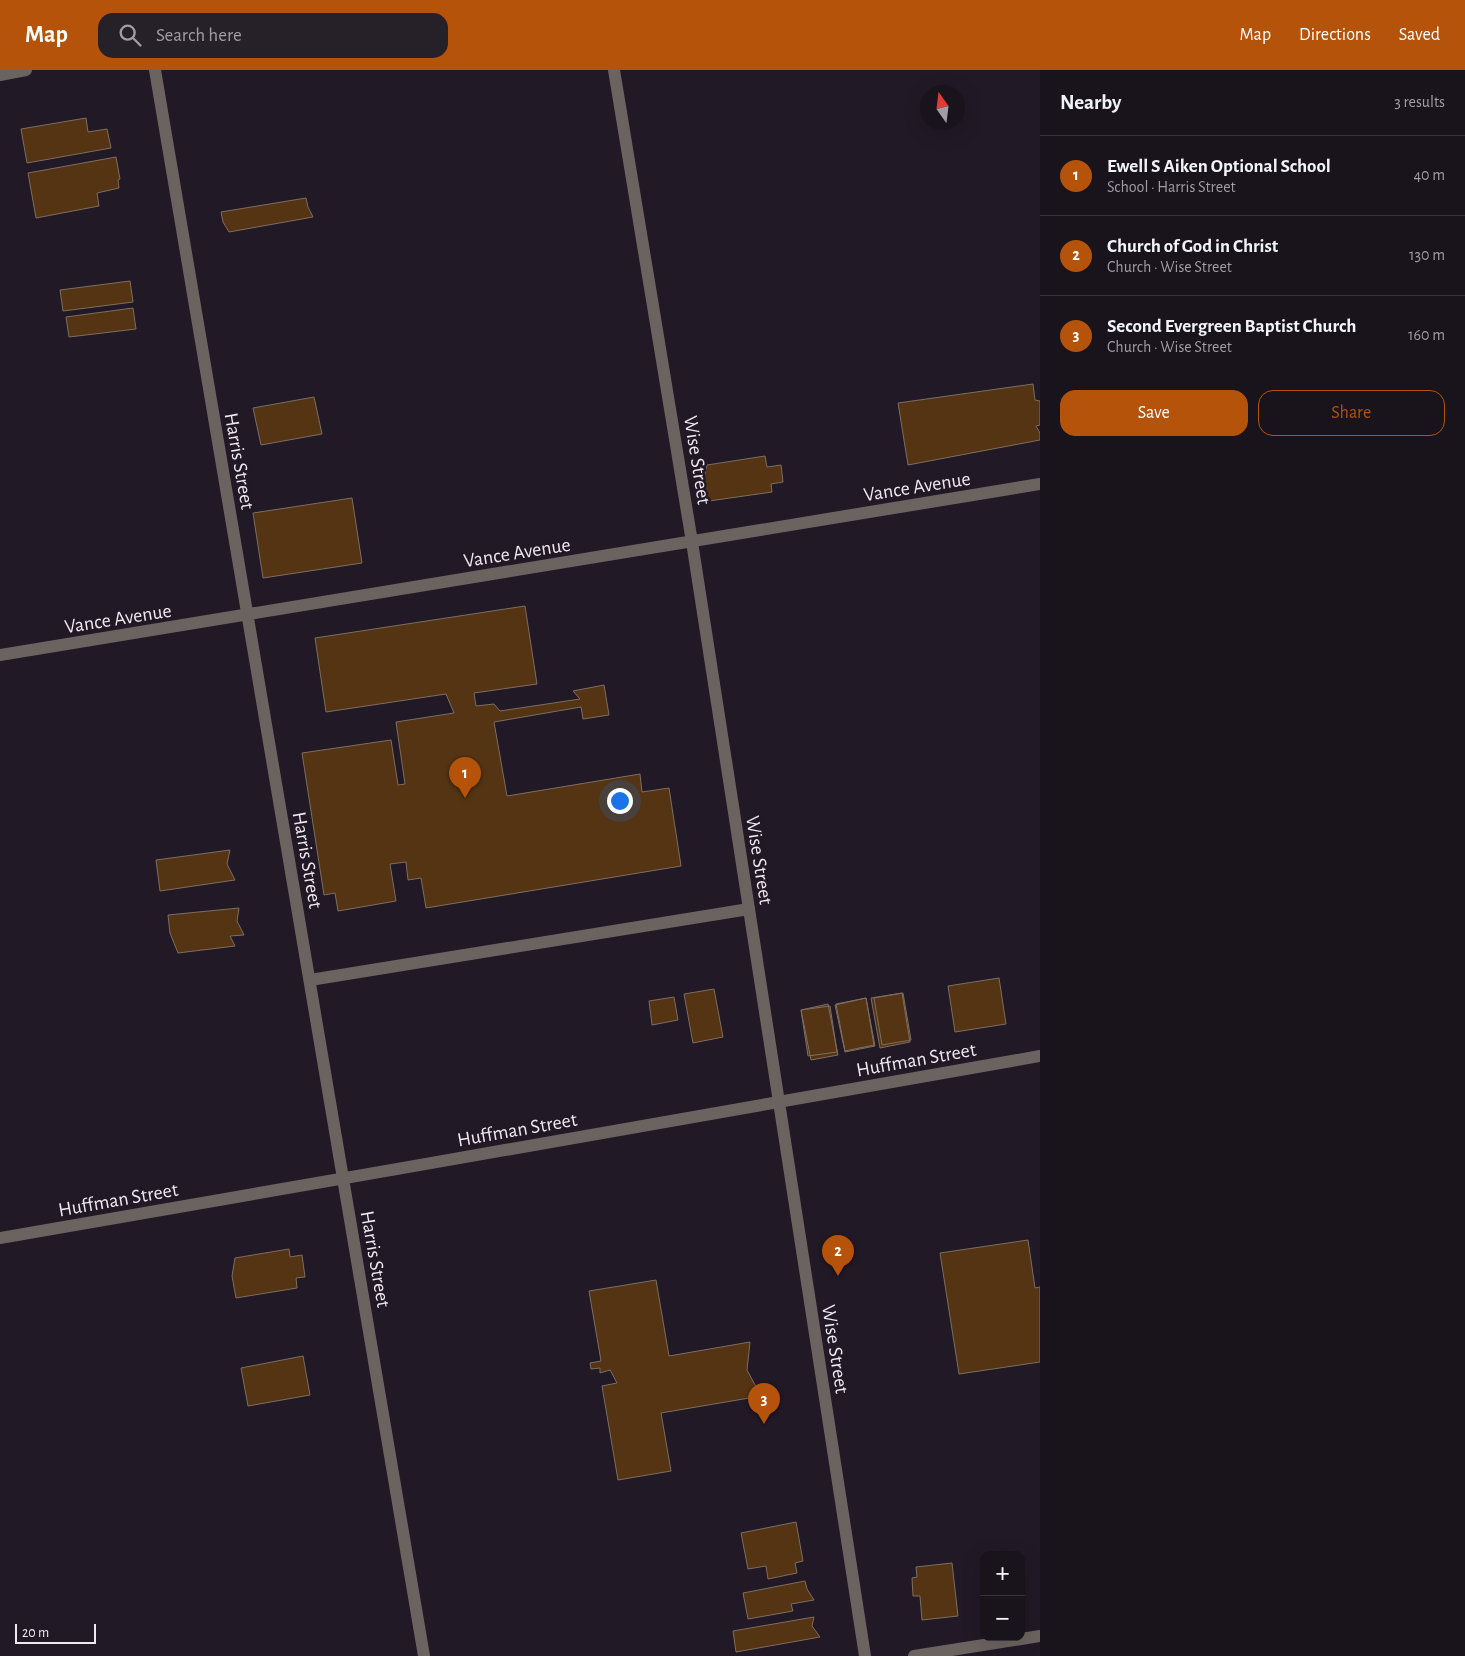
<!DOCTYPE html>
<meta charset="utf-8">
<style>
body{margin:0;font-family:"Alegreya Sans",sans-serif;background:#262029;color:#f1f3f6}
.controls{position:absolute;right:15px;bottom:15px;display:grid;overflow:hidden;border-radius:10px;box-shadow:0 5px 20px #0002}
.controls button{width:45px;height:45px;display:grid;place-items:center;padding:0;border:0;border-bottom:1px solid #37323b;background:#19131c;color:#f1f3f6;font:25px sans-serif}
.compass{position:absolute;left:920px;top:15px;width:45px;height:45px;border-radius:50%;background:#19131c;box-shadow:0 5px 20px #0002;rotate:346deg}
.scale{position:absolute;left:15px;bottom:12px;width:81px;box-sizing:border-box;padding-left:5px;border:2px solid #eee8f1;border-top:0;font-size:14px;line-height:18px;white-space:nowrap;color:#eee8f1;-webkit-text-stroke:4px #211926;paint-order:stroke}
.you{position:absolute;left:619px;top:730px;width:18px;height:18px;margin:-12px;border:4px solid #fff;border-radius:50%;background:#1a73e8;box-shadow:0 0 0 8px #1a73e833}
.badge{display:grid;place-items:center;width:32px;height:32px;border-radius:50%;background:#b45309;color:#fff;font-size:16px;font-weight:700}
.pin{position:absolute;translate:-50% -41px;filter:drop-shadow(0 1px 2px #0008)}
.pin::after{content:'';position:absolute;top:26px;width:18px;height:15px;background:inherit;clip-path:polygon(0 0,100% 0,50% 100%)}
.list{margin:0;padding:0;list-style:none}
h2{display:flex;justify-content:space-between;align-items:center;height:65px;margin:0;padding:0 20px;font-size:21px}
h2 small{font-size:16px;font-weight:400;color:#9f9ea3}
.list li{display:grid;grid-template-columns:32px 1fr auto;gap:15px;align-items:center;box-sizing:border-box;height:80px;padding:0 20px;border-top:1px solid #37323b}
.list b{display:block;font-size:19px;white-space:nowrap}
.list p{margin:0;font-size:16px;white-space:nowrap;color:#9f9ea3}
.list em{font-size:16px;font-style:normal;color:#9f9ea3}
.actions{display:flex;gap:10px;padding:15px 20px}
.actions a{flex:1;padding:11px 0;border:1px solid #b45309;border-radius:15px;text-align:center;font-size:18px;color:#b45309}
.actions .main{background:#b45309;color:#fff}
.icon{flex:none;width:28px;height:28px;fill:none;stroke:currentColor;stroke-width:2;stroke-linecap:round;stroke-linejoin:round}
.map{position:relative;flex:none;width:1040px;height:1586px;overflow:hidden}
header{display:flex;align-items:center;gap:30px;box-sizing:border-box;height:70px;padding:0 25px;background:#b45309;color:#fff}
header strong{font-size:24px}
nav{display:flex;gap:28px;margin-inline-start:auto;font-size:18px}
.search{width:350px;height:45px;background:#262029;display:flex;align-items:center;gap:12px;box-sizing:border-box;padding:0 18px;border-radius:15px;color:#9f9ea3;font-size:19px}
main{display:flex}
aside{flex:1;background:#19131c}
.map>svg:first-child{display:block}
.building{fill:#543413;stroke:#7d6e61}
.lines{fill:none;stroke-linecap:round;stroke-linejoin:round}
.service{stroke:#6b635f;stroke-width:12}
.minor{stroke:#6b635f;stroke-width:12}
.labels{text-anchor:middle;stroke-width:5;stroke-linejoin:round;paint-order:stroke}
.street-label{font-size:20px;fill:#eee8f1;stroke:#211926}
</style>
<header>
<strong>Map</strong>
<div class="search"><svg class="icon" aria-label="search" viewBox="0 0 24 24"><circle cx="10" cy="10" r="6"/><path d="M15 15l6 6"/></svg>Search here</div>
<nav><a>Map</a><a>Directions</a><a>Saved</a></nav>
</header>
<main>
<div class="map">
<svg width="1040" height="1586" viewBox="0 0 1040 1586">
<rect width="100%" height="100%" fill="#211926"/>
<path class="building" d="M86,48L88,62L107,59L111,78L27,93L21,59Z
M116,87L120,109L118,110L119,118L97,123L99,136L36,148L28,103Z
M306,128L308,137L313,147L229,162L223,152L221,142Z
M130,211L133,232L63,241L60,220Z
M133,238L136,259L69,267L66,247Z
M1033,314L1035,330L1040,331V355L1036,356L1040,363V370L908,395L898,333Z
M314,327L322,364L261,375L253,338Z
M765,386L767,397L781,395L783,412L771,414L772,422L709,431L702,415L707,395Z
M352,428L362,493L263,508L253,443Z
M525,536L537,614L474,623L476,636L494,634L500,641L580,629L573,621L604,615L609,645L583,649L581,637L494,652L507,726L640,704L642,722L669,718L681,796L426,838L421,808L408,810L406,792L390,794L396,831L338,841L335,823L324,825L302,683L391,670L398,715L405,714L396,652L454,643L446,624L326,642L315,568Z
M230,780L227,794L235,810L160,821L156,790Z
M239,838L237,851L244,865L230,866L235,876L178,883L170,863L168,845Z
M999,908L1006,954L955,962L948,916Z
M714,919L723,967L693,973L684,924Z
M902,923L910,972L880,978L871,928Z
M903,923L911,970L882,975L874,928Z
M674,927L678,950L652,955L649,931Z
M866,928L875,976L845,982L835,935Z
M866,928L874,975L845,981L836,934Z
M828,934L838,985L811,990L801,940Z
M830,936L837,982L808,986L801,940Z
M1028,1170L1035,1218L1040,1217V1292L959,1304L940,1183Z
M289,1179L290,1187L302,1185L305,1207L296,1208L297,1218L236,1228L232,1206L235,1188Z
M656,1210L669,1286L750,1272L747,1300L761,1326L661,1343L671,1401L618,1410L602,1316L617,1313L610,1300L600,1303V1298L591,1299L590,1293L601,1291L589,1221Z
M303,1286L310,1325L248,1336L241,1298Z
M796,1452L803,1491L795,1493L797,1503L768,1509L766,1496L748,1499L741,1463Z
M952,1493L958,1546L922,1550L920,1526H913L912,1508L917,1507L916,1497Z
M805,1511L807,1519L814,1530L791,1534L793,1541L748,1549L743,1523Z
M814,1547L812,1556L820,1567L736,1582L733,1561Z"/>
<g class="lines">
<path class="service" d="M310,910L749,839"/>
<path class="minor" d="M155,0L424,1586
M614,0L692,472L865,1586
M0,5L26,0
M0,585L1040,414
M0,1168C347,1109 693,1046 1040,986
M914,1586L1040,1566"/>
</g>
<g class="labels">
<g class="street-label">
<text transform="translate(698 390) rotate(81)" y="7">Wise Street</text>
<text transform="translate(240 391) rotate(80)" y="7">Harris Street</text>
<text transform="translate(917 416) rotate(-9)" y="7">Vance Avenue</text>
<text transform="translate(517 482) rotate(-9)" y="7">Vance Avenue</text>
<text transform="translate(118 548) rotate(-9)" y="7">Vance Avenue</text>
<text transform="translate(308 790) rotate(80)" y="7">Harris Street</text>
<text transform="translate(760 790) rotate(81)" y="7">Wise Street</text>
<text transform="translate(916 989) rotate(-10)" y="7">Huffman Street</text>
<text transform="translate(517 1059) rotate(-10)" y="7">Huffman Street</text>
<text transform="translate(118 1129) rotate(-10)" y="7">Huffman Street</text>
<text transform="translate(376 1189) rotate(80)" y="7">Harris Street</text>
<text transform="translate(836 1279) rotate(81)" y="7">Wise Street</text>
</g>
</g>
</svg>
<div class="controls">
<button>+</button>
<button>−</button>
</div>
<svg class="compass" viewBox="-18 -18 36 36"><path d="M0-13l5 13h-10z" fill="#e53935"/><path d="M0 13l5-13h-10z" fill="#9f9ea3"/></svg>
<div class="scale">20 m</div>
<div class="you"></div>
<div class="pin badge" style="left:465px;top:728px">1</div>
<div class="pin badge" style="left:838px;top:1206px">2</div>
<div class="pin badge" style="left:764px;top:1354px">3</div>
</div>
<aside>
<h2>Nearby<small>3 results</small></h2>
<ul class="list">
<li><span class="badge">1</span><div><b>Ewell S Aiken Optional School</b><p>School · Harris Street</p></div><em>40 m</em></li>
<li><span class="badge">2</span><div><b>Church of God in Christ</b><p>Church · Wise Street</p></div><em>130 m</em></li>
<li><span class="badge">3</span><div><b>Second Evergreen Baptist Church</b><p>Church · Wise Street</p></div><em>160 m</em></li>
</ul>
<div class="actions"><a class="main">Save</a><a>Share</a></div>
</aside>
</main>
